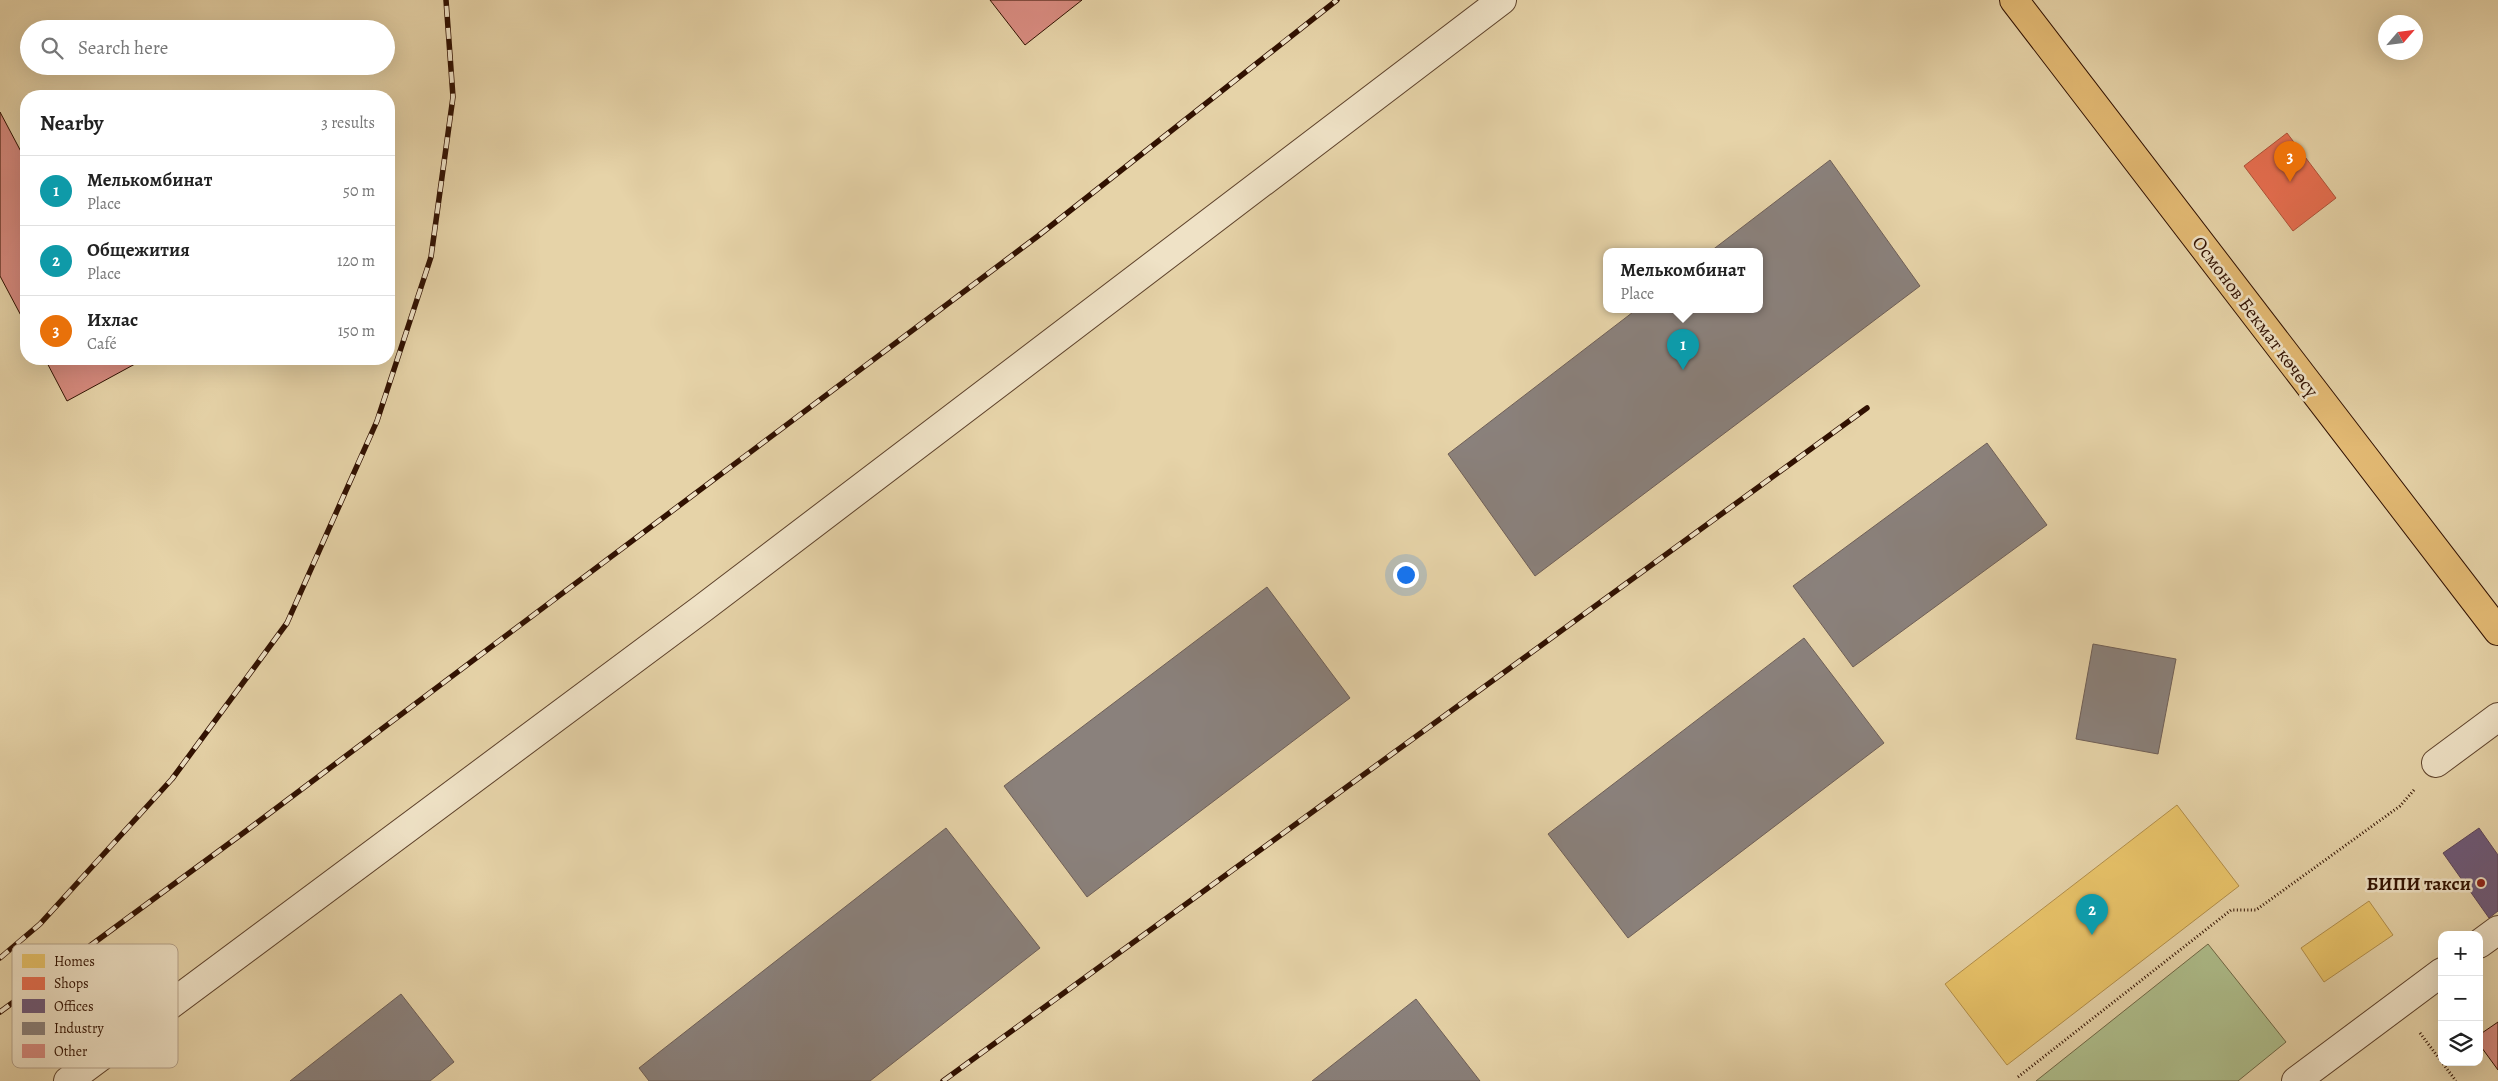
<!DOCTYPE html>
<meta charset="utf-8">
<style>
body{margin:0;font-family:Alegreya,serif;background:#f2f2f2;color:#222}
.controls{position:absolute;right:15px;bottom:15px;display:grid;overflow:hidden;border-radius:10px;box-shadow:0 5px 20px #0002}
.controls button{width:45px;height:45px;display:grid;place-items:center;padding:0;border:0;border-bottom:1px solid #e0e0e0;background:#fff;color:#222;font:25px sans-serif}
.compass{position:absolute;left:2378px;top:15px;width:45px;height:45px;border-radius:50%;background:#fff;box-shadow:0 5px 20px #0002;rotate:62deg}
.you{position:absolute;left:1405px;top:574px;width:18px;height:18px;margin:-12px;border:4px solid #fff;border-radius:50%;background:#1a73e8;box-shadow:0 0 0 8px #1a73e833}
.badge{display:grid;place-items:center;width:32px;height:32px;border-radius:50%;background:#8f2418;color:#fff;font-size:16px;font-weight:700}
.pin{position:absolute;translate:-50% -41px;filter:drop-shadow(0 1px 2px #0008)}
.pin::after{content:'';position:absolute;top:26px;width:18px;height:15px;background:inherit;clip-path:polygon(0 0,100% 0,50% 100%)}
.popup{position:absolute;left:1603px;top:248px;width:160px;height:65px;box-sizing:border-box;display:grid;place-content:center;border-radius:10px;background:#fff;filter:drop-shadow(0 1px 4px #0005);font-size:16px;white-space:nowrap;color:#767676}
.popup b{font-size:19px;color:#222}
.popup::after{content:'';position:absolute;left:50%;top:100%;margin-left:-10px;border:10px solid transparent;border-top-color:#fff}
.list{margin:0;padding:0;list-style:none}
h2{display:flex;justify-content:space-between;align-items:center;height:65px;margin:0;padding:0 20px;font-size:21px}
h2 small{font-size:16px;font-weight:400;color:#767676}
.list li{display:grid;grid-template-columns:32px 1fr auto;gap:15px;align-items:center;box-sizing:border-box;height:70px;padding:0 20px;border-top:1px solid #e0e0e0}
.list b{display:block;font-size:19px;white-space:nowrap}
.list p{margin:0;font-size:16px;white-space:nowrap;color:#767676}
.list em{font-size:16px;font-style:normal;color:#767676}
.icon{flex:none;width:28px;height:28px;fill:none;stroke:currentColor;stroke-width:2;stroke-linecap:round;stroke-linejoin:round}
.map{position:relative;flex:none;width:2498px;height:1081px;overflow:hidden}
.search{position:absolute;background:#fff;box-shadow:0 5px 20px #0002;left:20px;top:20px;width:375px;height:55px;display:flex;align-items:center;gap:12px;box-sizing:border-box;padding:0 18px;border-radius:28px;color:#767676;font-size:19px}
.panel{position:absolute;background:#fff;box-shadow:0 5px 20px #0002;left:20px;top:90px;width:375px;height:275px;border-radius:20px}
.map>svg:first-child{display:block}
.green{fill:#aebe8c;stroke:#706846}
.homes{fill:#e9c46a;stroke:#b28e4a}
.shops{fill:#e76f51;stroke:#b05339}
.offices{fill:#6d597a;stroke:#5b4356}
.industry{fill:#8a817c;stroke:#6f5f57}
.building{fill:#d88b80;stroke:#311101}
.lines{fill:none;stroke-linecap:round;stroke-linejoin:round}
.minor-casing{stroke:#5e422b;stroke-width:30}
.major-casing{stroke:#311101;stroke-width:30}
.path{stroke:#311101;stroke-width:3;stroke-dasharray:1 2.5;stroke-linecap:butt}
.minor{stroke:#efe2c6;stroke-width:28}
.major{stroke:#e3ba74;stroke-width:28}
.rail-casing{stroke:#311101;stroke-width:5.5}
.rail{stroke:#efe2c6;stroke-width:4;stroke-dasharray:11;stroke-linecap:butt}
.poi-dot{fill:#8f2418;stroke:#efe2c6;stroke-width:2}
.labels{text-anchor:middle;stroke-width:5;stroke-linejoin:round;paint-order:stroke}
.street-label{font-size:19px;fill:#311101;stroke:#efe2c6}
.poi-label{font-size:19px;font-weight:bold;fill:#311101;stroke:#efe2c6;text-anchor:end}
.key{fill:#efe2c6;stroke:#b6a38b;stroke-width:1}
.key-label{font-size:14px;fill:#311101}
</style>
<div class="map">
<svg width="2498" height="1081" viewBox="0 0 2498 1081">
<rect width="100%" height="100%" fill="#e6d3a8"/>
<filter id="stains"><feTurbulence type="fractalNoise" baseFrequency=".004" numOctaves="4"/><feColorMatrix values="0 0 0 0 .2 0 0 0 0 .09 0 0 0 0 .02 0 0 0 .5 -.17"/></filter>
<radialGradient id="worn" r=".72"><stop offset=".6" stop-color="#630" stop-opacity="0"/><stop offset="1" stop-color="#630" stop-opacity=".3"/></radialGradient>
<path class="green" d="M2208,944L2286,1042L2238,1081H2036Z"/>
<path class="homes" d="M2177,805L2239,886L2007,1065L1945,984Z
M2369,901L2393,935L2324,982L2301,948Z"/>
<path class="shops" d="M2287,133L2336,198L2293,231L2244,166Z"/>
<path class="offices" d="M2479,828L2498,855V911L2489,918L2443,853Z"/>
<path class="industry" d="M1830,160L1920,286L1535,576L1448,454L1637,309H1759V251H1711Z
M1987,443L2047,525L1853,667L1793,586Z
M1267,587L1350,698L1087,897L1004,786Z
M1804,638L1884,743L1628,938L1548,834Z
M2093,644L2176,659L2158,754L2076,739Z
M946,828L1040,948L870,1081H649L639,1068Z
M401,994L454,1062L430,1081H290Z
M1416,999L1480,1081H1312Z"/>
<path class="building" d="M990,0H1082L1025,45Z
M0,112L26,161V325L0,276Z
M45,359H133L135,364L67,401Z
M2498,1022V1070L2479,1044V1035Z"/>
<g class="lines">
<defs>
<path id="minor" d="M2436,763L2498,717
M2479,944L2498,930
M68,1081L703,608L1502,0
M2296,1081L2442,972"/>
<path id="major" d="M2014,0L2498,631"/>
</defs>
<use href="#minor" class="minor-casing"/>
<use href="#major" class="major-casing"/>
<path class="path" d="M2420,1033L2456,1081
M2018,1077L2231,910H2256L2400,806L2414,790"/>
<use href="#minor" class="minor"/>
<use href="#major" class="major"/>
<defs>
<path id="rail" d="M0,958L40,924L172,779L287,623L377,421L431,257L453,97L446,0
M0,1012L246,831L1038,236L1337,0
M943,1081L1867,408"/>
</defs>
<use href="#rail" class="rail-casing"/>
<use href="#rail" class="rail"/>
</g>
<circle class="poi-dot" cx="2481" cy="883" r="5"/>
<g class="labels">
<g class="street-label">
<text transform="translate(2256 316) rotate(53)" y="7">Осмонов Бекмат көчөсү</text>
</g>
<g class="poi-label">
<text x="2471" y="890">БИПИ такси</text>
</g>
</g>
<rect x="12" y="944" width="166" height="124" rx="8" class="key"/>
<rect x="22" y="954" width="23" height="14" fill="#e9c46a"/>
<rect x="22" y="977" width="23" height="13" fill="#e76f51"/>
<rect x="22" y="999" width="23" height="14" fill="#6d597a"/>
<rect x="22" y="1022" width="23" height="13" fill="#8a817c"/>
<rect x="22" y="1044" width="23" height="14" fill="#d88b80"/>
<g class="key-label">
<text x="54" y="966">Homes</text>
<text x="54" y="988">Shops</text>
<text x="54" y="1011">Offices</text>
<text x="54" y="1033">Industry</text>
<text x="54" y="1056">Other</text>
</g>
<rect width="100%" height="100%" filter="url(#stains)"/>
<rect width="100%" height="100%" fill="url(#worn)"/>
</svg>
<div class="controls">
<button>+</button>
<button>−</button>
<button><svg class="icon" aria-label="layers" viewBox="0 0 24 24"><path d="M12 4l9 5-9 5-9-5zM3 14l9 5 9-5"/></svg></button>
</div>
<svg class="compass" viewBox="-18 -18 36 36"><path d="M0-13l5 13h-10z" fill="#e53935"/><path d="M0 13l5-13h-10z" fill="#767676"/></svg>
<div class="you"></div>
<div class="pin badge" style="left:1683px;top:370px;background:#0f9aa8">1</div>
<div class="popup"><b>Мелькомбинат</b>Place</div>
<div class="pin badge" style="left:2092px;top:935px;background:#0f9aa8">2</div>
<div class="pin badge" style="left:2290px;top:182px;background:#e8710a">3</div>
<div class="search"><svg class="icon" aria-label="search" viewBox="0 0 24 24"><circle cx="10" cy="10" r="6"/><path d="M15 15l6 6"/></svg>Search here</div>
<section class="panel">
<h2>Nearby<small>3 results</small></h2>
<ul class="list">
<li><span class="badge" style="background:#0f9aa8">1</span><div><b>Мелькомбинат</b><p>Place</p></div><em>50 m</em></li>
<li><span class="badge" style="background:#0f9aa8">2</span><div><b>Общежития</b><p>Place</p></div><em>120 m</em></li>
<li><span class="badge" style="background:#e8710a">3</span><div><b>Ихлас</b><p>Café</p></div><em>150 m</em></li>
</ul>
</section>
</div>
